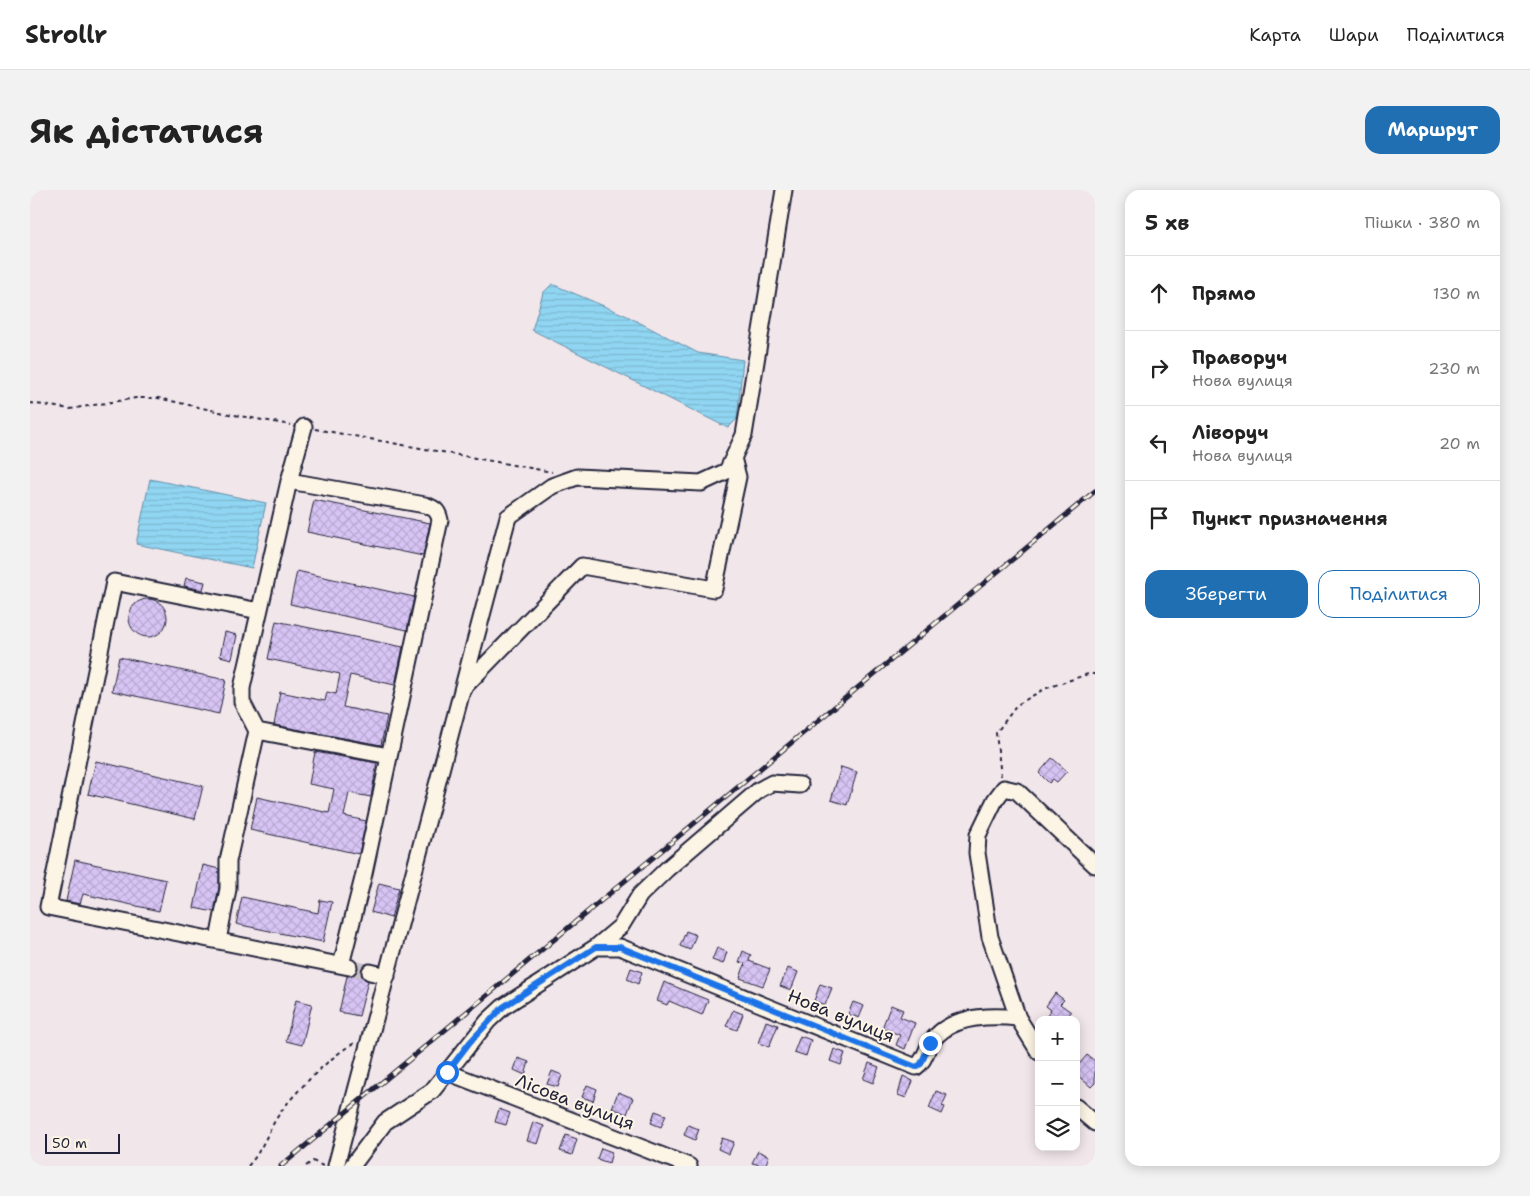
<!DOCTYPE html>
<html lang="uk">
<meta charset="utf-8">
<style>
body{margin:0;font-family:"Shantell Sans",sans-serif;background:#f2f2f2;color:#222}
.controls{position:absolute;right:15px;bottom:15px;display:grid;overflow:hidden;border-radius:10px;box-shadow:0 2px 12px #0003}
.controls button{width:45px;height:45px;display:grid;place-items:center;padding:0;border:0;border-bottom:1px solid #e0e0e0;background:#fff;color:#222;font:25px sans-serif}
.scale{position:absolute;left:15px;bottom:12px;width:75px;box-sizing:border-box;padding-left:5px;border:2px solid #22223b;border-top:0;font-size:14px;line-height:18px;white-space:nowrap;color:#22223b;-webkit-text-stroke:4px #fcf5e5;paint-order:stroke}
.stop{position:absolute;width:15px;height:15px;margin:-11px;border:4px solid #1a73e8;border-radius:50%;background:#fff}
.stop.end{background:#1a73e8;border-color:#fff;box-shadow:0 1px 5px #0008}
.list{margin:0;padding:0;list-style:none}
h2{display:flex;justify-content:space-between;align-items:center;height:65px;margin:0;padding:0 20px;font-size:21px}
h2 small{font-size:16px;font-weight:400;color:#767676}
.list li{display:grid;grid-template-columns:32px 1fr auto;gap:15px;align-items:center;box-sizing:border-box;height:75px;padding:0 20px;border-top:1px solid #e0e0e0}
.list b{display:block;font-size:19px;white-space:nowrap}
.list p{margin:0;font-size:16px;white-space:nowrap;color:#767676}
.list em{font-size:16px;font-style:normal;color:#767676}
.actions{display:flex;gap:10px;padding:15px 20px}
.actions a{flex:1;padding:11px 0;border:1px solid #1f6fb2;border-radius:15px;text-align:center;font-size:18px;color:#1f6fb2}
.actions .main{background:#1f6fb2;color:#fff}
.icon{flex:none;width:28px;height:28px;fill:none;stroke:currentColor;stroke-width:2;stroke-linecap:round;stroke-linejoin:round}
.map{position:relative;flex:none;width:1065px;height:976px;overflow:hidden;border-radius:15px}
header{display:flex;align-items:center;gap:30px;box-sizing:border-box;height:70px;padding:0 25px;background:#fff;border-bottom:1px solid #e0e0e0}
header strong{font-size:24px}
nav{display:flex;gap:28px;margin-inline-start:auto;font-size:18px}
.intro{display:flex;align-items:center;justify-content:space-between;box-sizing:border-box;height:120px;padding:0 30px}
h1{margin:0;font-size:35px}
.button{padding:12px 22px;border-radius:15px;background:#1f6fb2;color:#fff;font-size:18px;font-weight:700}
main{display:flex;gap:30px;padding:0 30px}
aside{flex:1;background:#fff;border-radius:15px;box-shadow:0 2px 12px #0003}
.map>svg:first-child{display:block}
.water{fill:url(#water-rules);stroke:#648ea9}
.building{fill:url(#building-cross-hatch);stroke:#22223b}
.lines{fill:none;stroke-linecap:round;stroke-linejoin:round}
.minor-tunnel{stroke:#c8bfc7;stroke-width:15;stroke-dasharray:15 8;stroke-linecap:butt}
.minor-casing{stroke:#22223b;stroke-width:19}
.path{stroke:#22223b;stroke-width:2;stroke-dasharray:4 4;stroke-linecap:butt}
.minor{stroke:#fcf5e5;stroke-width:15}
.rail-casing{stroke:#22223b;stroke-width:5}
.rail{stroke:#fcf5e5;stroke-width:3;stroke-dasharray:9;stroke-linecap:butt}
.route{stroke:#1a73e8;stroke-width:6}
.labels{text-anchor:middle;stroke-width:4;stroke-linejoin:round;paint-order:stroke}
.street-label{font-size:18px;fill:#22223b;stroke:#fcf5e5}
</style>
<header>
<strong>Strollr</strong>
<nav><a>Карта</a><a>Шари</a><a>Поділитися</a></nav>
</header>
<div class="intro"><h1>Як дістатися</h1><a class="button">Маршрут</a></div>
<main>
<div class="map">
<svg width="1065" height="976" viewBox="0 0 1065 976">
<defs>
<pattern id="water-rules" width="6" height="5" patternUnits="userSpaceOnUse" patternTransform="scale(1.25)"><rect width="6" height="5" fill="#90d6f2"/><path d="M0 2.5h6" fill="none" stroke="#7cb7d0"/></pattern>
<pattern id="building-cross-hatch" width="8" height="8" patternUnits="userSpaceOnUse" patternTransform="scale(1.25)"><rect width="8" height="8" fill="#d7c4f4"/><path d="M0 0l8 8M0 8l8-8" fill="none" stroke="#b8a8d2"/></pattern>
</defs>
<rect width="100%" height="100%" fill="#f1e6ea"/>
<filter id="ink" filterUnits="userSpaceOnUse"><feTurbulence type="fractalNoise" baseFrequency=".02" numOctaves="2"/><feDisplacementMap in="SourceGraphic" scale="10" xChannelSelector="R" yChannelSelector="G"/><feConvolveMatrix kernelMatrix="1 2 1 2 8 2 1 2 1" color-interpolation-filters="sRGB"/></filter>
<g filter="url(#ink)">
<path class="water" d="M522,94L595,125L668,163L713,170L707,229L698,238L502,140L513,103Z
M120,289L236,313L222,378L106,354Z"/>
<path class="building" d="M284,310L400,333L393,366L277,342Z
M267,381L384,407L377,440L260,414Z
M156,388L175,392L173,400L154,396Z
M99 428a19 19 0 1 1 38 0a19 19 0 1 1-38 0Z
M246,431L373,457L365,495L320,485L313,517L357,526L351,555L244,535L250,502L295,511L297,502L306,504L310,484L238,469Z
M195,442L207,445L202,469L190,466Z
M89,467L196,490L189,524L82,501Z
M285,562L347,573L341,607L319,603L314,626L336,631L329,664L220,640L227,607L299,623L304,599L279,594Z
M1022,568L1037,581L1027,592L1023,589L1019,593L1009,583Z
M66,571L173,596L165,629L58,604Z
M811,577L827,582L817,615L801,610Z
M45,670L136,690L129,721L53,704L50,714L36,711Z
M173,675L189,679V697L184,722L164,718Z
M349,693L369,698L361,728L341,722Z
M212,707L288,723L290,710L302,712L293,752L206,734Z
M656,741L666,745L660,760L650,756Z
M687,758L697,762L693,774L682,770Z
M713,761L721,765L719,771L740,779L733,796L710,788L715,774L709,772Z
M328,774L334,775L331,784L338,791L329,826L309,822L317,786L326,784Z
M601,778L612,782L608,794L597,789Z
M758,778L768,782L761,800L750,796Z
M634,792L678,810L672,825L639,811L637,815L627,811Z
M790,794L802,798L795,815L784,811Z
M1025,803L1034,810L1030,814L1041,822L1035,830H1014L1021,820L1016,816Z
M266,810L282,814L272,855L256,851Z
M823,812L834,816L829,828L818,824Z
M861,815L873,820L870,827L885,833L875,859L866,855L870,845L852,838Z
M703,820L713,824L707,840L696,836Z
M736,831L748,835L739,857L728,853Z
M770,846L781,850L776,866L764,862Z
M804,859L815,863L811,875L800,871Z
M1057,865L1065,871V893L1061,897L1046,884V878Z
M488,868L499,872L495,885L484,880Z
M839,873L849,877L843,893L833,889Z
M522,881L532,885L528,897L517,894Z
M873,886L883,891L876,908L868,905Z
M557,895L567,899L563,911L552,907Z
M906,901L917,905L912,916L915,917L912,924L899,918Z
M588,902L603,908L597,924L582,918Z
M469,919L480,923L476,935L465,932Z
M625,921L636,925L631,937L621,933Z
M503,932L514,936L508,954L497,951Z
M658,935L669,939L665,950L654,945Z
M536,945L547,949L542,965L530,961Z
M692,948L704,952L699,964L688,959Z
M571,958L582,962L579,973L567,969Z
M728,961L739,966L735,976L722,973Z"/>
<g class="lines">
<path class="minor-tunnel" d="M319,777L340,782"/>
<defs>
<path id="minor" d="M274,237L259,291L212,498V512L227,541L359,566
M259,291L395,315C404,318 408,320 410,330L333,688L311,775
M229,421L84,392L18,717L319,777
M434,497L552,376L684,399L708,287L703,268
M188,750L198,699V671L227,541
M566,757H590L886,877C895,871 896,859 902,851C920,826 959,825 988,828L1009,862
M340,782L357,786
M988,828L960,747L947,663L948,645L965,610L974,598L987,601L1065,675
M417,882L659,976
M1046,917L1065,933
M306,976L478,327L522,296L547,287L671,293L697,281L714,245L754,0
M322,976L355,932L402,901L458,831L473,817L566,757L591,736L610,705L637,679L729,600L742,593L770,595"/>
</defs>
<use href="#minor" class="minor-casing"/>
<path class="path" d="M0,213L40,219L106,208H128L199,224L261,235
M285,239L522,282
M971,586L966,543L987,515L1014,499L1058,484H1065
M218,976C233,960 238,940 250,923C264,903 305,861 327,852
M276,976L283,971L293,976"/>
<use href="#minor" class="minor"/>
<defs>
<path id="rail" d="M251,976L1065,301"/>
</defs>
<use href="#rail" class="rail-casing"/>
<use href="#rail" class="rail"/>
</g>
</g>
<g class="lines" filter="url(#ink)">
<path class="route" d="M417,882L440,852L473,817L566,757H590L886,877L891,874L900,853"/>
</g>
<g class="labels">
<g class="street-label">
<text transform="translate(811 826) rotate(22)" y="6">Нова вулиця</text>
<text transform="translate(545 912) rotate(21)" y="6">Лісова вулиця</text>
</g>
</g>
</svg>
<div class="controls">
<button>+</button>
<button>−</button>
<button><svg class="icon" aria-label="layers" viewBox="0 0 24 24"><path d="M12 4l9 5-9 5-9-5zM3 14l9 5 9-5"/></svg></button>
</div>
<div class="scale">50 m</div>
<div class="stop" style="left:417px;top:882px"></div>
<div class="stop end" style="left:900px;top:853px"></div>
</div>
<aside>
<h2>5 хв<small>Пішки · 380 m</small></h2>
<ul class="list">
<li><svg class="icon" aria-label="ahead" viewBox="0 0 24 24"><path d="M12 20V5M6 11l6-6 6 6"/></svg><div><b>Прямо</b></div><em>130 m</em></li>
<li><svg class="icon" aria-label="right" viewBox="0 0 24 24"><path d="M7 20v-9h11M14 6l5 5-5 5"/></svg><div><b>Праворуч</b><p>Нова вулиця</p></div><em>230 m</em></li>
<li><svg class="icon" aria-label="left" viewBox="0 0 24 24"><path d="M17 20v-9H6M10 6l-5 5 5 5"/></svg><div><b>Ліворуч</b><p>Нова вулиця</p></div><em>20 m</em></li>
<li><svg class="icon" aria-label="arrive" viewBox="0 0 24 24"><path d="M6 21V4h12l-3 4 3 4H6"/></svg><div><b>Пункт призначення</b></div></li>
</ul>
<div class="actions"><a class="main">Зберегти</a><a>Поділитися</a></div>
</aside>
</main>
